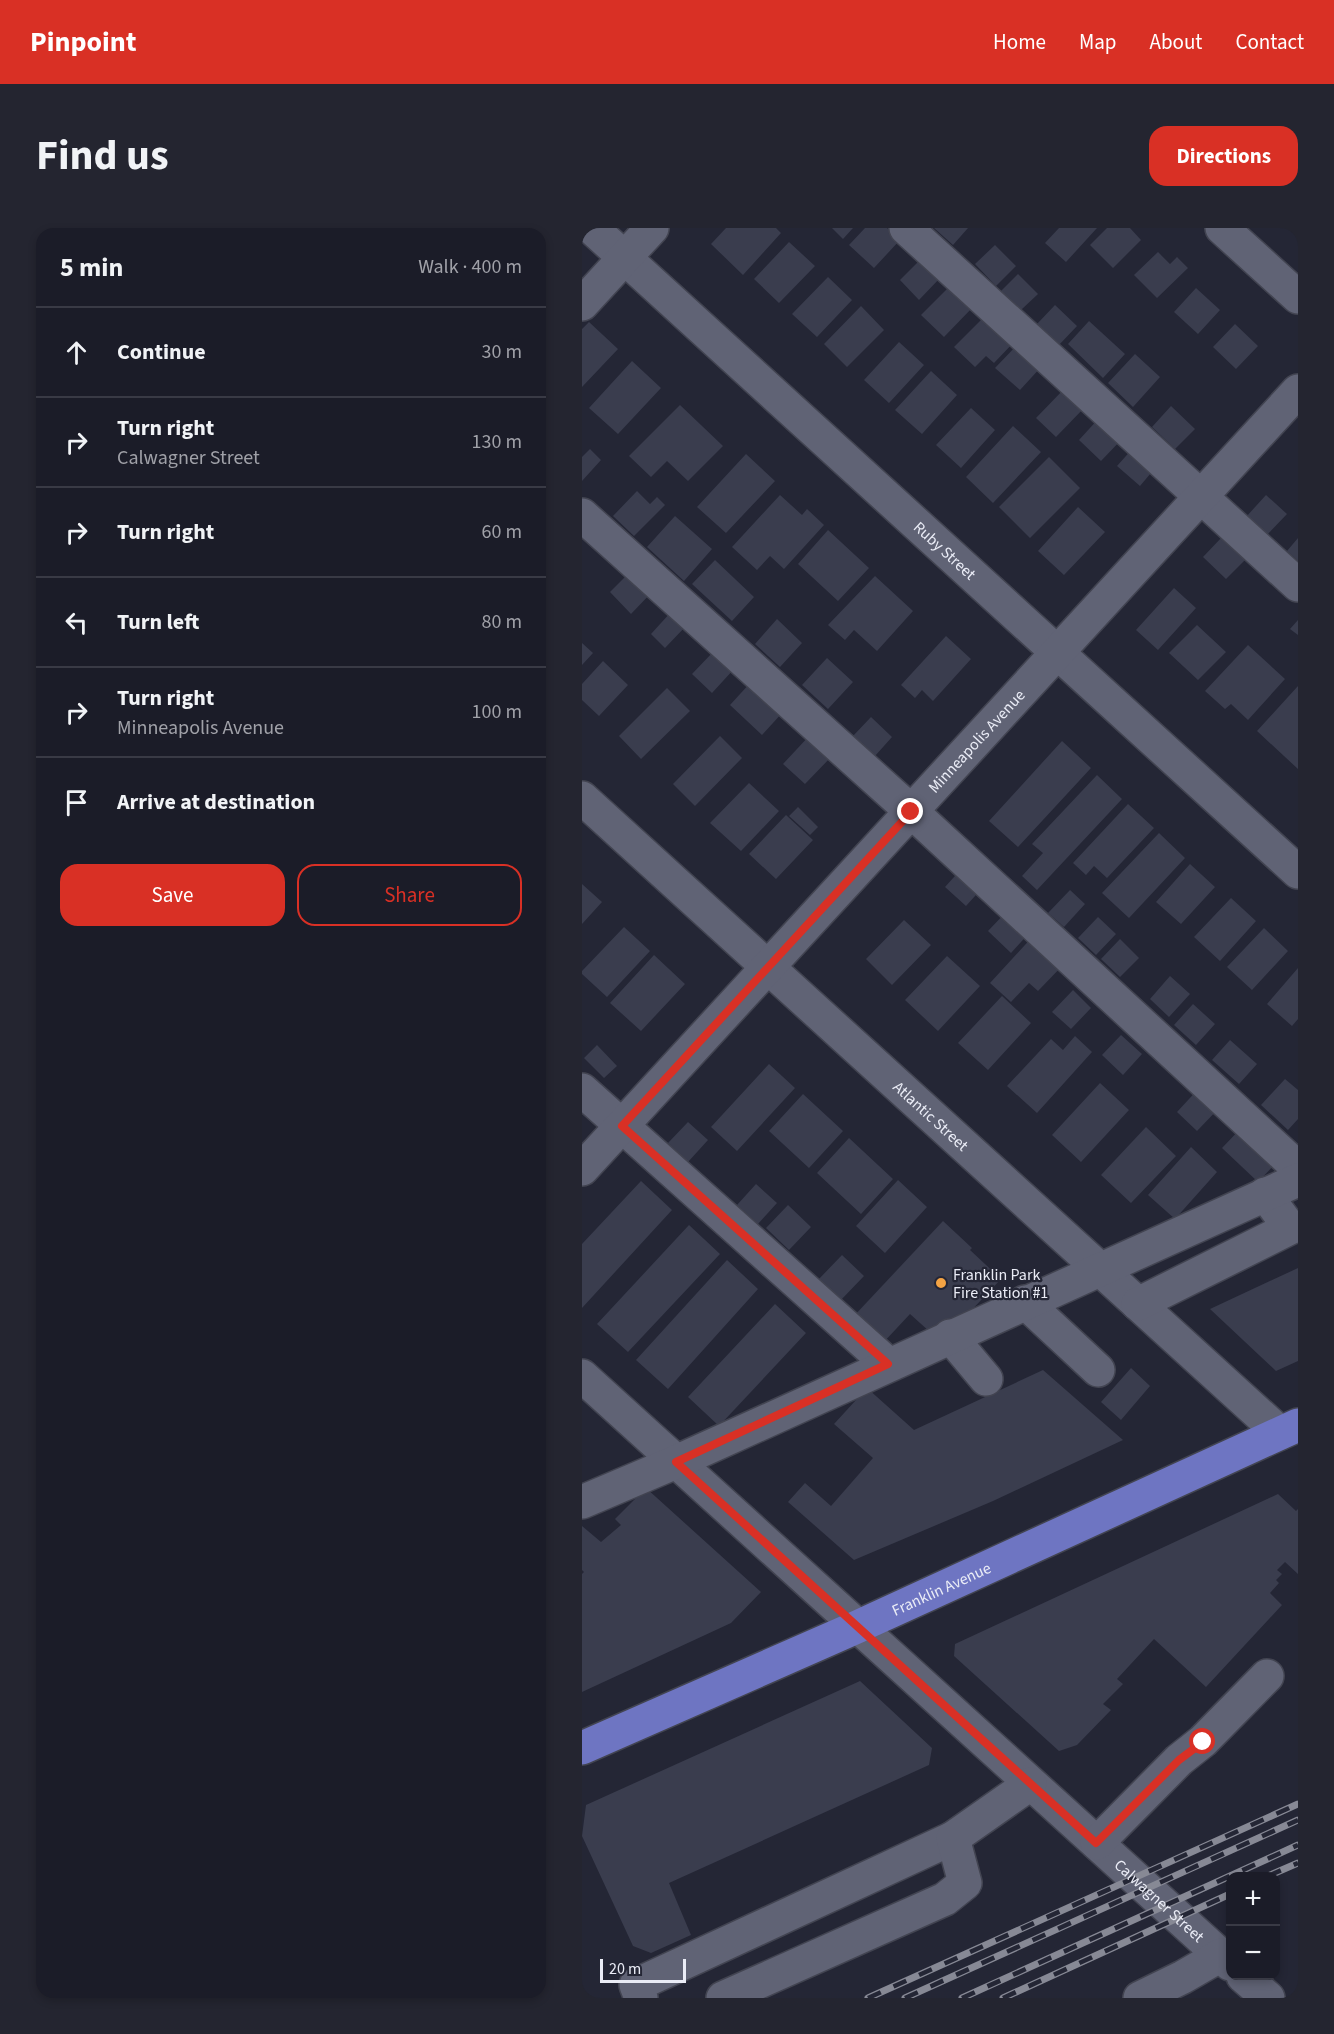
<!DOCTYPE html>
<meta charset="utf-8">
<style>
body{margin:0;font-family:"Source Sans 3",sans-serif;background:#242530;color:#f1f3f6}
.controls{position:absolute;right:18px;bottom:18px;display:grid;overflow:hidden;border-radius:12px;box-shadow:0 3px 9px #0003}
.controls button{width:54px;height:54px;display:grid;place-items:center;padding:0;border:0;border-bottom:2px solid #393a45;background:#1b1c28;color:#f1f3f6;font:30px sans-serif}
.scale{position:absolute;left:18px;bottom:15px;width:86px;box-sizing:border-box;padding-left:6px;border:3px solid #eaecf6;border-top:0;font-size:16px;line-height:21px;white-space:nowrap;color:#eaecf6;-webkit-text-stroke:4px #242635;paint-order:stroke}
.stop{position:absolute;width:18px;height:18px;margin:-14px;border:4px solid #d93025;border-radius:50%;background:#fff}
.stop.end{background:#d93025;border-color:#fff;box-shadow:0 2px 6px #0008}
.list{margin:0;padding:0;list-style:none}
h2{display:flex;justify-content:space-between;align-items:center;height:78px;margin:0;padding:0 24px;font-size:26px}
h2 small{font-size:20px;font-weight:400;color:#a0a1a8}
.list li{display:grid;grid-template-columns:39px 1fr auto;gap:18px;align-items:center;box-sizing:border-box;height:90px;padding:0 24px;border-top:2px solid #393a45}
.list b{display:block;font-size:22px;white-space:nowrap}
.list p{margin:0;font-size:20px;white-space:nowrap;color:#a0a1a8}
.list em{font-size:20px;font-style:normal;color:#a0a1a8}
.actions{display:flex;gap:12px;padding:18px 24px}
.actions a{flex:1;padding:14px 0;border:2px solid #d93025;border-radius:18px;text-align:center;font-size:21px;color:#d93025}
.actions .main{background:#d93025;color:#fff}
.icon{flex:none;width:33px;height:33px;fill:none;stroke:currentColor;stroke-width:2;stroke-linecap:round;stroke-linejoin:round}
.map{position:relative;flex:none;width:716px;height:1770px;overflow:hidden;border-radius:18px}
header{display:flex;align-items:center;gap:36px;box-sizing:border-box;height:84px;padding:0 30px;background:#d93025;color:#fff}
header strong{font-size:28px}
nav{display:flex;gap:33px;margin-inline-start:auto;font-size:21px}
.intro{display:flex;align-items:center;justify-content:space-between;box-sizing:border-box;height:144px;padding:0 36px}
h1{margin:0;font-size:42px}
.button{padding:15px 27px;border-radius:18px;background:#d93025;color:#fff;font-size:21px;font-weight:700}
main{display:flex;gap:36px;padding:0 36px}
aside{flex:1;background:#1b1c28;border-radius:18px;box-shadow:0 3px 9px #0003}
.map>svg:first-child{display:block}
.building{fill:#3a3d4e}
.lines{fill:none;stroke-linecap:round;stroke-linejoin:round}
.minor-casing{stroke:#424451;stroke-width:36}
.major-casing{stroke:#424451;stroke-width:36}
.minor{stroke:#606375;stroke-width:33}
.major{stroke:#6e75c2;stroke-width:33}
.rail-casing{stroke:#878995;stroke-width:7}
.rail{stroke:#242635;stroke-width:4.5;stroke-dasharray:14;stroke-linecap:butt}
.route{stroke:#d93025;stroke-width:8}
.poi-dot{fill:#f4a444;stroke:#242635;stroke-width:2}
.labels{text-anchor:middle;stroke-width:4.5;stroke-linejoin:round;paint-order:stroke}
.street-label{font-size:16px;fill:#eaecf6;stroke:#242635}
.poi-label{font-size:16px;fill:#eaecf6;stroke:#242635;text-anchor:start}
</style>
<header>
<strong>Pinpoint</strong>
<nav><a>Home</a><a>Map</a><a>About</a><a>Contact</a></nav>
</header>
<div class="intro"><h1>Find us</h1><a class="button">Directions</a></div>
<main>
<aside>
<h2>5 min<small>Walk · 400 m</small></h2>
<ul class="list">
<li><svg class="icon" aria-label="ahead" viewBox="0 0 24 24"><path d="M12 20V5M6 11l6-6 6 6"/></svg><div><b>Continue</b></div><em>30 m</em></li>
<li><svg class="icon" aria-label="right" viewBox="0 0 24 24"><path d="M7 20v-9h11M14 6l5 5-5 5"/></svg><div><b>Turn right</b><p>Calwagner Street</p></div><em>130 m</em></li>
<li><svg class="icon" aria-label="right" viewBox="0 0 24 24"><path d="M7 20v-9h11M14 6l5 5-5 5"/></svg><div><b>Turn right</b></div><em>60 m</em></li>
<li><svg class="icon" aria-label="left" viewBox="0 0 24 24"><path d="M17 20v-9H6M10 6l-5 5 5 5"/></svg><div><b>Turn left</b></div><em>80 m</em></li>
<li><svg class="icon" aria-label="right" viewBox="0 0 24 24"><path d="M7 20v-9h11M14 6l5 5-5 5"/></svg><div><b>Turn right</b><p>Minneapolis Avenue</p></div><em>100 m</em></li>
<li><svg class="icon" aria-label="arrive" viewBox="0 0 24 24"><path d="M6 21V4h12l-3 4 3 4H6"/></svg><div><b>Arrive at destination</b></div></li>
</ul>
<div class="actions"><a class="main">Save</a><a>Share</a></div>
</aside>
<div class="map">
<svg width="716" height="1770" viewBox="0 0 716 1770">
<rect width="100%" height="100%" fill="#242635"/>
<path class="building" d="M144,0H194L199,5L161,47L129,16Z
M250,0H271L261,11Z
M283,0H305L318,12L292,40L267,17Z
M352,0H386L371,17Z
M477,0H515L484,34L463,15Z
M525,0H548L559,12L531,40L508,17Z
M207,14L233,38L197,75L172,51Z
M413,17L434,38L414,58L393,36Z
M576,24L588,36L595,29L606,40L575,70L552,47Z
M339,31L358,50L337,72L318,52Z
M436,46L456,66L439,82L419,63Z
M246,49L270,72L235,109L210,86Z
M368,58L391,79L362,109L339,87Z
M614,60L638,82L616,106L592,84Z
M473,77L495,98L477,117L455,96Z
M279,78L302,102L265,139L242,116Z
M406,85L434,112L412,135L404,128L393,139L372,119Z
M507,93L543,126L521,150L486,116Z
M7,94L36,121L0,159V101Z
M653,96L676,118L654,141L631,119Z
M317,114L342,137L307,175L282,152Z
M436,116L460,138L438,162L413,140Z
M553,126L578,149L551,179L526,155Z
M50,133L79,160L36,206L7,180Z
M349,143L375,167L340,206L313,182Z
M483,160L503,179L474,209L454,190Z
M98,177L141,218L106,253L85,233L69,249L47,228Z
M589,178L613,201L593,221L570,199Z
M389,180L413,202L379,240L354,217Z
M518,189L541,210L519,233L497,212Z
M431,198L459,224L411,275L384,249Z
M552,219L574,239L558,258L535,238Z
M8,221L19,232L0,253V229Z
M164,226L193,253L144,305L115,279Z
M467,229L498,260L448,310L417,279Z
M55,263L68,276L75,269L83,277L52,308L31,288Z
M198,267L220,287L225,281L242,297L202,341L188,328L175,342L150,319Z
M684,267L705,286L684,308L664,289Z
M496,279L523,304L482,347L456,323Z
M93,288L130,321L102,353L65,319Z
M246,302L287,340L256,373L216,336Z
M640,309L664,331L644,351L621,329Z
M716,310V333L705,323Z
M133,332L172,369L150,393L110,356Z
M50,342L71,363L49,386L28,364Z
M293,348L331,383L295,423L272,402L263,412L246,397Z
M592,360L614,380L576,422L554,402Z
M89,384L104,398L83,420L69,406Z
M195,391L220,415L198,439L173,416Z
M716,392V407L708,401Z
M615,397L644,424L616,452L587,425Z
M364,408L389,431L351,473L340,462L333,470L319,457Z
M0,415L11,425L0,437Z
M666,417L703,451L666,492L649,476L643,481L623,463Z
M132,423L152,441L130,465L110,446Z
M245,430L271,454L246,481L220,457Z
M21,433L46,457L17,488L0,472V456Z
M169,454L201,484L180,507L148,477Z
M716,458V541L675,503Z
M85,460L108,483L59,531L37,508Z
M289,489L310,509L293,528L271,508Z
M228,507L250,528L223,556L201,536Z
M138,508L160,530L113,578L91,556Z
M480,513L509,540L436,619L407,593Z
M515,547L540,571L455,662L440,648L461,625L450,616Z
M167,555L197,583L159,623L128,595Z
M546,576L572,600L525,650L512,638L504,647L491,635Z
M216,579L236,599L228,607L207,588Z
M204,587L231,612L194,651L167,626Z
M577,605L603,630L547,690L520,665Z
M608,636L633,659L599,696L574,674Z
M381,639L402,658L384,678L363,659Z
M0,656L20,674L0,696Z
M488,662L503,676L482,699L466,685Z
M649,670L674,693L638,733L612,709Z
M426,682L449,703L429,725L406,703Z
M516,689L534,706L514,727L496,710Z
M322,692L349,717L310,757L284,731Z
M42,699L68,723L25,769L0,746V743Z
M682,700L706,723L670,762L645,739Z
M453,706L483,735L456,763L447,755L429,774L408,755Z
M538,711L557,730L538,749L519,731Z
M72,727L103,756L59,803L28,775Z
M365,728L398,758L356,803L323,772Z
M716,740V791L710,798L685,776Z
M588,748L608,766L587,789L568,771Z
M491,762L509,780L489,801L470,784Z
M420,768L449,795L406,842L376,815Z
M611,776L633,796L614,817L592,797Z
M539,807L560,826L541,847L520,827Z
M493,808L510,824L455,885L425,858L469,811L481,822Z
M648,812L675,836L657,856L630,832Z
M15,817L35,838L22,850L2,830Z
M187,836L213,860L155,923L129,899Z
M703,851L716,862V891L706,902L679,877Z
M518,855L547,882L499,934L470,907Z
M619,858L640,877L615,903L595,884Z
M221,866L261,903L227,940L187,903Z
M106,894L126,912L106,934L86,915Z
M662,897L698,931L676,954L640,920Z
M564,899L594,928L549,975L519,947Z
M267,910L311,951L279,986L235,945Z
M609,919L635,944L593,991L566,967Z
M316,952L345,979L303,1025L274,998Z
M59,953L90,982L0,1080V1016Z
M174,956L195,975L176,996L155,977Z
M206,977L229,999L207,1022L184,1000Z
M361,993L390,1020L388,1022L419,1051L384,1088L348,1104L328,1086L300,1116L271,1089Z
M107,997L138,1026L46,1124L15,1096Z
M260,1027L282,1048L258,1073L236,1052Z
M145,1032L176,1061L86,1161L54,1132Z
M716,1040V1133L694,1143L628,1081Z
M193,1076L224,1105L137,1198L106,1169Z
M549,1140L568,1158L539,1192L519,1174Z
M461,1142L541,1212L411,1273L272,1332L206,1274L223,1255L249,1278L291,1230L252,1196L285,1160L332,1202Z
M64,1260L179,1364L149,1395L0,1464V1346L2,1344L0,1342V1298L19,1314L39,1297L33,1291Z
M696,1266L714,1283L716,1281V1346L703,1334L695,1342L700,1346L694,1352L697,1355L688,1365L700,1377L624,1459L572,1411L535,1451L541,1456L521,1476L529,1482L495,1517L477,1523L372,1428L373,1416Z
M278,1453L350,1520L347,1537L87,1655L109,1707L69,1725L51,1718L0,1608L4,1577Z"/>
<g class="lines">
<defs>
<g id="minor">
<path id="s1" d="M10,0L716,644"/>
<path d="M324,0L716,357"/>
<path d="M640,0L716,69"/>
<path d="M0,76L70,0"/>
<path d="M0,287L329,583L716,940"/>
<path id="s2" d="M0,570L698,1205"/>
<path d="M0,862L306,1136"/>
<path id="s3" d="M0,941L716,163"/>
<path d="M443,1074L516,1142"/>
<path d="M556,1076L708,1000L683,966"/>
<path d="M368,1108L404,1151"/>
<path id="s4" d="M0,1148L648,1736"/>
<path d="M0,1274L94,1234L716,952"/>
<path d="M515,1615L597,1532L621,1513L685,1448"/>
<path d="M661,1748L686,1770"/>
<path d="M59,1770L54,1757L371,1610"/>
<path d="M141,1770L363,1671L383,1655L371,1610L448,1556"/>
<path d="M558,1770L601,1749L639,1727"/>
</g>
<g id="major">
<path id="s5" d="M0,1520L275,1399L716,1197"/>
</g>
</defs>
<use href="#minor" class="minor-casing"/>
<use href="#major" class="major-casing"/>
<use href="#minor" class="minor"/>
<use href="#major" class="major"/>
<defs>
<path id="rail" d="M686,1648L716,1635
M286,1770L716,1576
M323,1770L716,1592
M380,1770L716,1617
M421,1770L648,1666"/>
</defs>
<use href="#rail" class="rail-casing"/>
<use href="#rail" class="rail"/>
</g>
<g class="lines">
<path class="route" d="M329,584L40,898L306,1136L94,1234L514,1615L597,1532L621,1514"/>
</g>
<circle class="poi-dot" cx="359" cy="1055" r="6"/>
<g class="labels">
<g class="street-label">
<text dy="6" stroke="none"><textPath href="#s1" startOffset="478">Ruby Street</textPath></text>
<text dy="6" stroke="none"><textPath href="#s3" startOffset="582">Minneapolis Avenue</textPath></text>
<text dy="6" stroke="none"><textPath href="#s2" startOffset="472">Atlantic Street</textPath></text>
<text dy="6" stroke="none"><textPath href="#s5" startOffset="393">Franklin Avenue</textPath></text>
<text dy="6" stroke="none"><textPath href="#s4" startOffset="780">Calwagner Street</textPath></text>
</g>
<g class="poi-label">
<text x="371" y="1052">Franklin Park<tspan x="371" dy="18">Fire Station #1</tspan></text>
</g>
</g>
</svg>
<div class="controls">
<button>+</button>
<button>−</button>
</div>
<div class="scale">20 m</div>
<div class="stop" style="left:621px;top:1514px"></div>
<div class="stop end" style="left:329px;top:584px"></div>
</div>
</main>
